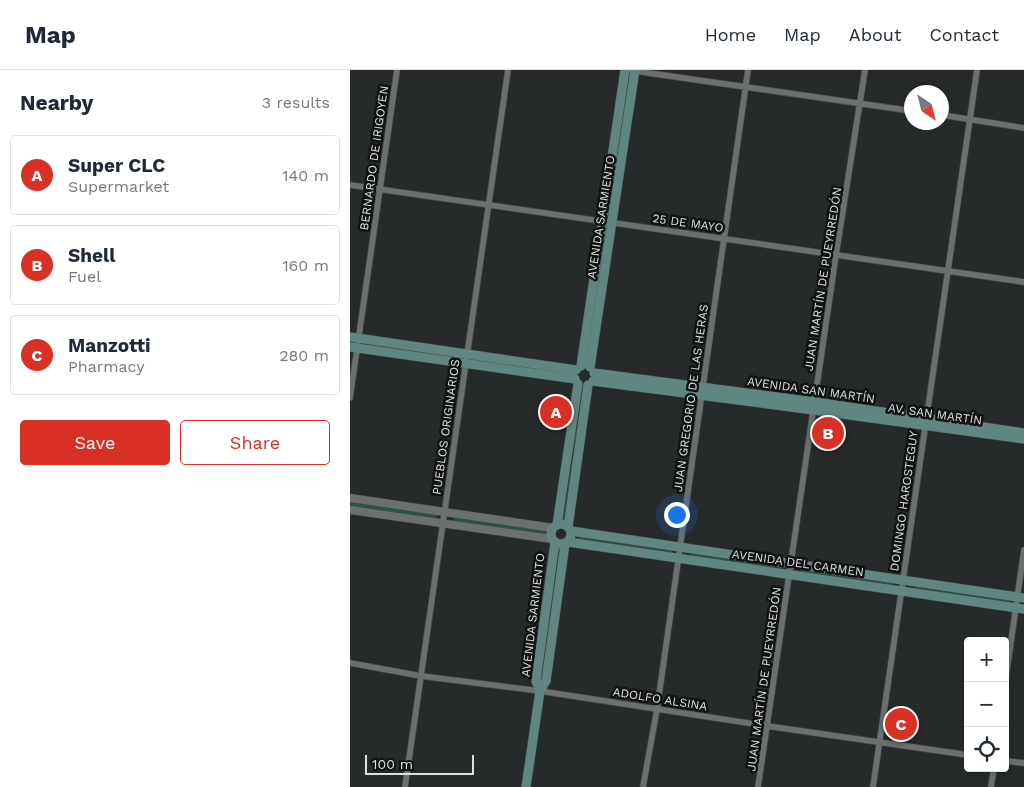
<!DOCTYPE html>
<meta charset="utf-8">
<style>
body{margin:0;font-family:"Work Sans",sans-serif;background:#f6f6f7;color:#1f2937}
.controls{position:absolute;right:15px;bottom:15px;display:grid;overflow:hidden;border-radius:5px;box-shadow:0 1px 4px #0004}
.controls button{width:45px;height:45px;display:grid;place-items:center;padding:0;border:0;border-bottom:1px solid #e0e1e3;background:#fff;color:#1f2937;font:25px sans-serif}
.compass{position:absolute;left:554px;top:15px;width:45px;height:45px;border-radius:50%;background:#fff;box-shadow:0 1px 4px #0004;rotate:145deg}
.scale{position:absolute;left:15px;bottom:12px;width:109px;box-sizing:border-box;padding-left:5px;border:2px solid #dde0df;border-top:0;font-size:14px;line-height:18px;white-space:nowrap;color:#dde0df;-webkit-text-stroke:4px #111212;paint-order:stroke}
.you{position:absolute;left:326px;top:444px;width:18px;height:18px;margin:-12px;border:4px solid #fff;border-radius:50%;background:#1a73e8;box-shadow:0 0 0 8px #1a73e833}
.badge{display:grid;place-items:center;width:32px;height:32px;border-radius:50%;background:#d93025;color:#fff;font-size:16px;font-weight:700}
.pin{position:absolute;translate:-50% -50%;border:2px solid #fff;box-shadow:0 1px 5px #0006}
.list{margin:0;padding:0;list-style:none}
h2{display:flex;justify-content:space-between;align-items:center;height:65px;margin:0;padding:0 20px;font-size:21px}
h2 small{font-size:16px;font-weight:400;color:#747a83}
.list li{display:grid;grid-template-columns:32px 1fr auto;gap:15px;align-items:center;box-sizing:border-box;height:80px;margin:0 10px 10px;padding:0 10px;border:1px solid #e0e1e3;border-radius:5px}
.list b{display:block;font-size:19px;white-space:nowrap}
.list p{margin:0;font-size:16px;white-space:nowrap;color:#747a83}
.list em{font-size:16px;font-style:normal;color:#747a83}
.actions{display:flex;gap:10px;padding:15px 20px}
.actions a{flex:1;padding:11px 0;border:1px solid #d93025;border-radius:5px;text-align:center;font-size:18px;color:#d93025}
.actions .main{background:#d93025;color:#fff}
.icon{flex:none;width:28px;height:28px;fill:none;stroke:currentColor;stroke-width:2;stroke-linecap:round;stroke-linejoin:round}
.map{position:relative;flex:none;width:674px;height:717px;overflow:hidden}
header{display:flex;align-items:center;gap:30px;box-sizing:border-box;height:70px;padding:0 25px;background:#fff;border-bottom:1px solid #e0e1e3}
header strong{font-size:24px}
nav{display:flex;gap:28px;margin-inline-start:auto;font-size:18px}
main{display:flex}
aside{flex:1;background:#fff}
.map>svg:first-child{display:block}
.grass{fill:#24544e}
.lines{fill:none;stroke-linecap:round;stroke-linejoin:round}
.minor-casing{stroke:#454847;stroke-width:7}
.tertiary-casing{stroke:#454847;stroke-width:9}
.secondary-casing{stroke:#454847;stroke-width:10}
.minor{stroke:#6b6f6e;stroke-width:5.5}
.tertiary{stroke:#6b6f6e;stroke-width:8}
.secondary{stroke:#608681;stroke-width:9}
.labels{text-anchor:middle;stroke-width:5;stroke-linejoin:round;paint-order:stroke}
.street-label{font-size:12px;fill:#dde0df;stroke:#111212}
</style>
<header>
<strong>Map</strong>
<nav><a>Home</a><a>Map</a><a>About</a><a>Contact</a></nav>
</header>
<main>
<aside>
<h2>Nearby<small>3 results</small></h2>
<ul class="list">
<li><span class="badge">A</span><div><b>Super CLC</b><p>Supermarket</p></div><em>140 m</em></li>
<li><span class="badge">B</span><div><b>Shell</b><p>Fuel</p></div><em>160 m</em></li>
<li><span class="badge">C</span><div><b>Manzotti</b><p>Pharmacy</p></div><em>280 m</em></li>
</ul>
<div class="actions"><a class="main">Save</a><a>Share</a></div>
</aside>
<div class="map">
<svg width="674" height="717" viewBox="0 0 674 717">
<rect width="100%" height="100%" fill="#272a2a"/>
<path class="grass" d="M232,323H234L215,450H213Z
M0,432L87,445L86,448L0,436Z
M104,447L197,461V465L104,451Z
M230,466L323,479L322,483L229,469Z
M340,482L432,496V500L339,486Z
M451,498L543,511V515L450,502Z
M566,514L659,529L660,533L565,518Z"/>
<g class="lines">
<defs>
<path id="minor" d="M278,0L562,41
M592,45L674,58
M0,115L674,212
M0,328L47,0
M0,593L71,606L190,621L417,656L618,685
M655,614L674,480
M655,691L674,693
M55,717L158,0
M293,717L307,639L398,0
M408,717L486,185L515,0
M523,717L627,0
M641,717L644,698"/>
<path id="tertiary" d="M0,428L203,458
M0,440L202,469"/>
<path id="secondary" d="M0,267L226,300
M0,277L225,309
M231,296L275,0
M240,297L285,0
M244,303L465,332L674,363
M243,311L463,340L674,369
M201 464a10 10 0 1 1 20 0a10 10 0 1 1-20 0Z
M207,455L228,314
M218,457L238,315
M221,461L674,528
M218,472L674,539
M190,621L186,611L205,472
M176,717L190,621L196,611L215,474"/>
</defs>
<use href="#minor" class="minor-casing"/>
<use href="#tertiary" class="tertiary-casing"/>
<use href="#secondary" class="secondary-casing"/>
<use href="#minor" class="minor"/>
<use href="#tertiary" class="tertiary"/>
<use href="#secondary" class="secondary"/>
</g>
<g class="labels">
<g class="street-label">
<text transform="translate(24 88) rotate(-82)" y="4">BERNARDO DE IRIGOYEN</text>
<text transform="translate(251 147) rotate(-81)" y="4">AVENIDA SARMIENTO</text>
<text transform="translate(338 153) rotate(8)" y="4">25 DE MAYO</text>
<text transform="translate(473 209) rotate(-81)" y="4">JUAN MARTÍN DE PUEYRREDÓN</text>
<text transform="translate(461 320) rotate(8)" y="4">AVENIDA SAN MARTÍN</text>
<text transform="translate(341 328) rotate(-82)" y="4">JUAN GREGORIO DE LAS HERAS</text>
<text transform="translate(585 344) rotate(8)" y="4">AV. SAN MARTÍN</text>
<text transform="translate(96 357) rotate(-82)" y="4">PUEBLOS ORIGINARIOS</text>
<text transform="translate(554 431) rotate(-82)" y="4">DOMINGO HAROSTEGUY</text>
<text transform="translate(448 493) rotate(8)" y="4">AVENIDA DEL CARMEN</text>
<text transform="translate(183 545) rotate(-83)" y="4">AVENIDA SARMIENTO</text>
<text transform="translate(414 609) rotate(-82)" y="4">JUAN MARTÍN DE PUEYRREDÓN</text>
<text transform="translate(310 629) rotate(9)" y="4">ADOLFO ALSINA</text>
</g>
</g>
</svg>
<div class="controls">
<button>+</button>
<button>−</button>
<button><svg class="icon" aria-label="locate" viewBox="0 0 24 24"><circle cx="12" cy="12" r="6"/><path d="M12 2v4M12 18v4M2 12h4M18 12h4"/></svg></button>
</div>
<svg class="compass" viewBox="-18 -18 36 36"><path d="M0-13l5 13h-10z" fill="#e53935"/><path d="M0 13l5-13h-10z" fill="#747a83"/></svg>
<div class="scale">100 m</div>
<div class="you"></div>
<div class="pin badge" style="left:206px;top:342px">A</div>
<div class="pin badge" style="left:478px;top:363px">B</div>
<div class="pin badge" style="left:551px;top:654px">C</div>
</div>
</main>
